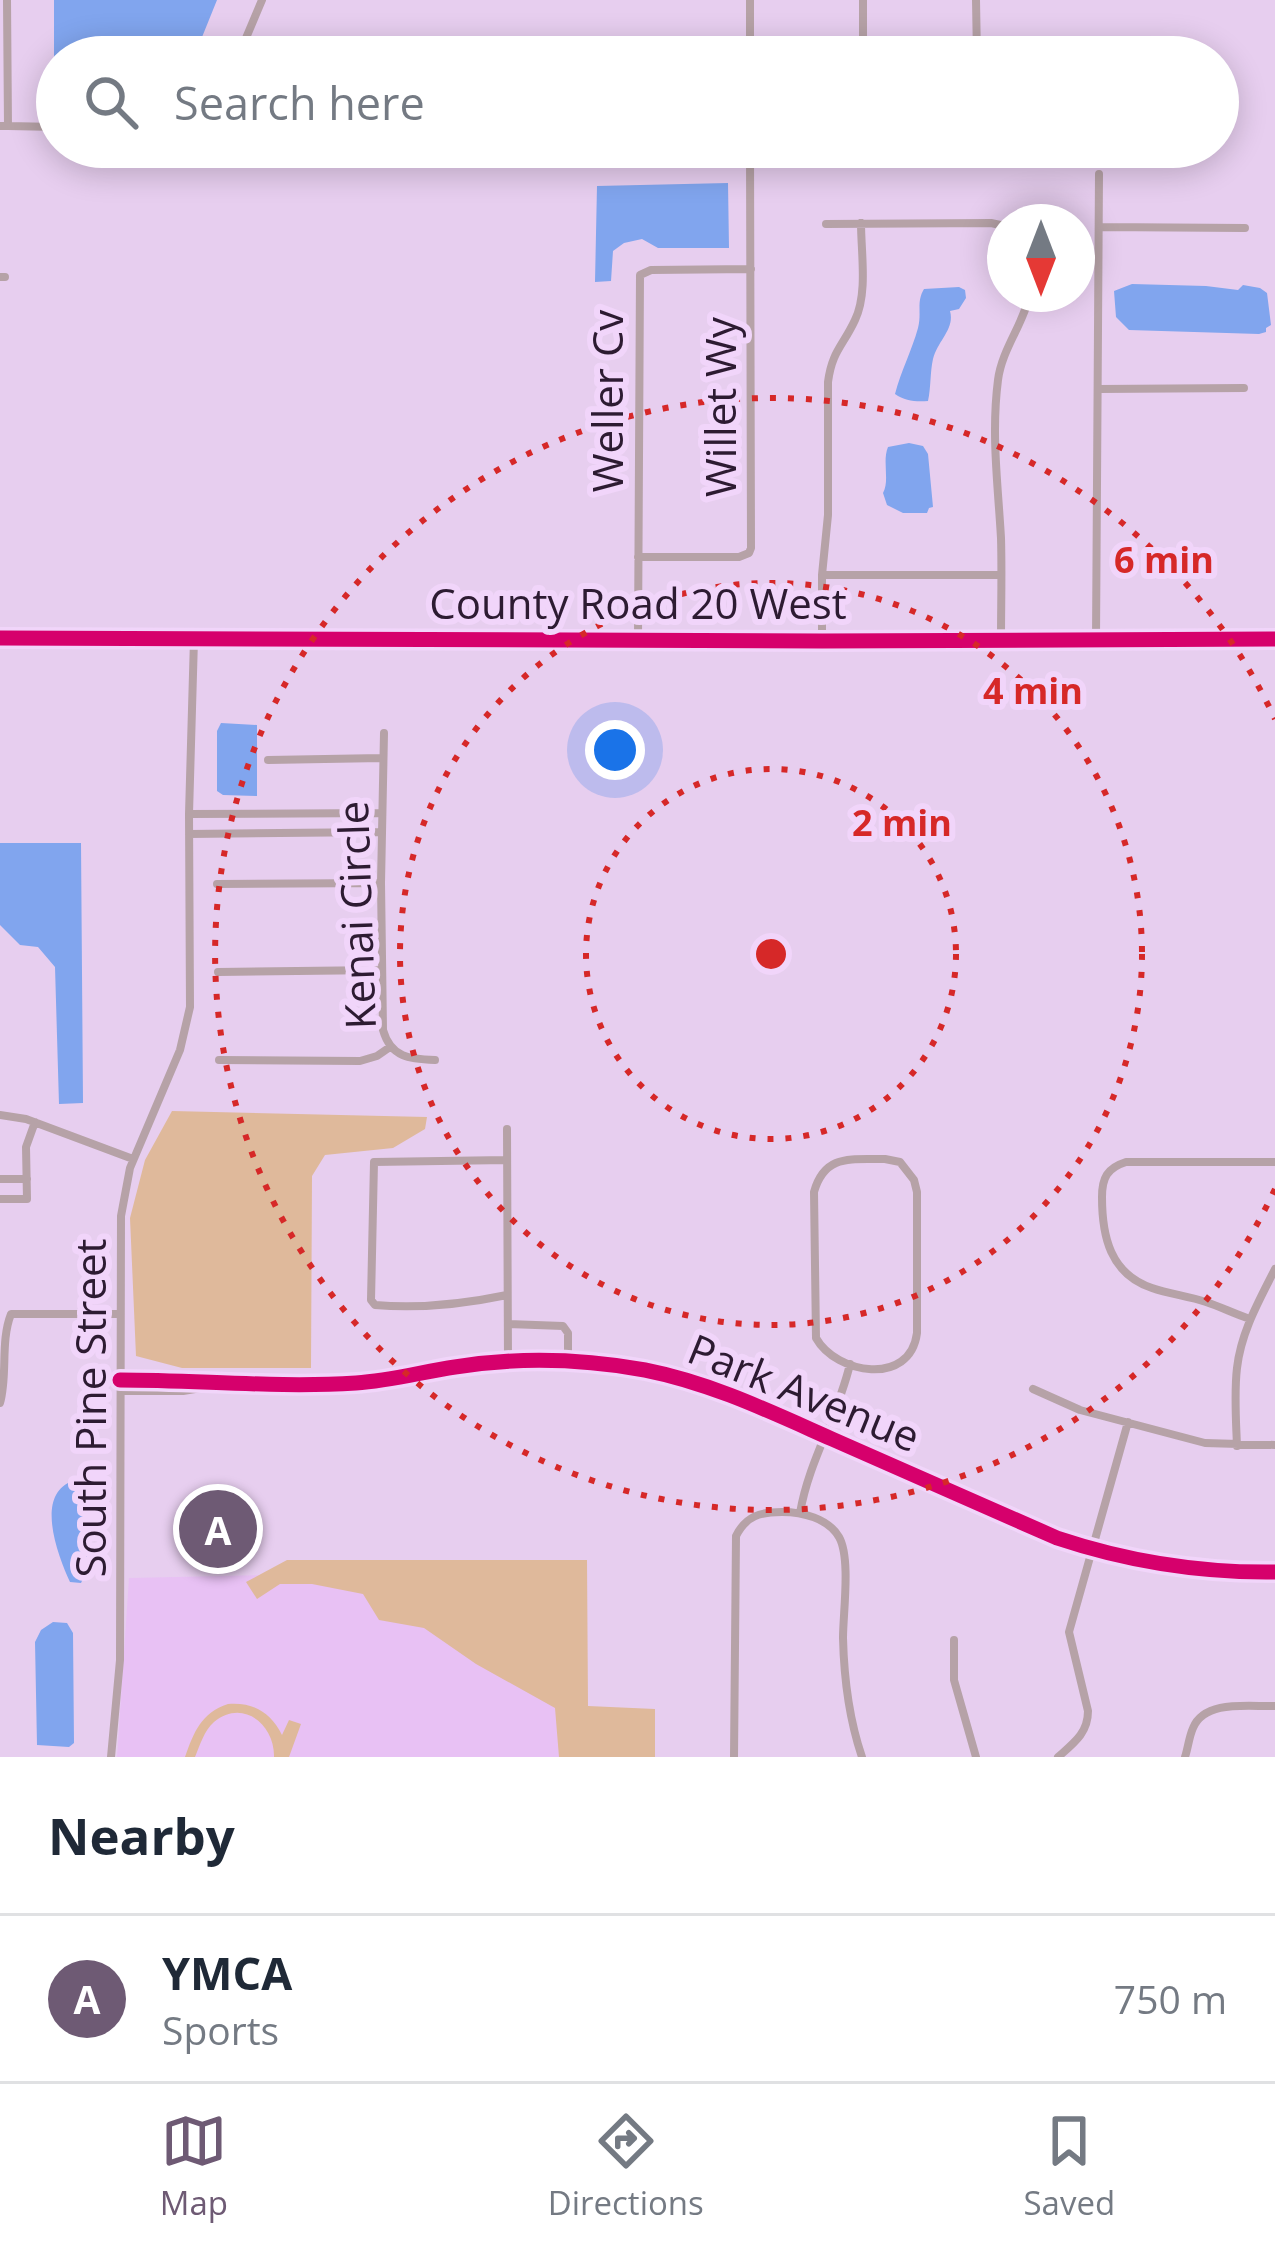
<!DOCTYPE html>
<style>
body{margin:0;font-family:"Open Sans",sans-serif;background:#f6f6f7;color:#1f2937}
.compass{position:absolute;left:987px;top:204px;width:108px;height:108px;border-radius:50%;background:#fff;box-shadow:0 6px 30px #0003;rotate:180deg}
.you{position:absolute;left:615px;top:750px;width:42px;height:42px;margin:-30px;border:9px solid #fff;border-radius:50%;background:#1a73e8;box-shadow:0 0 0 18px #1a73e833}
.badge{display:grid;place-items:center;width:78px;height:78px;border-radius:50%;background:#6e5a74;color:#fff;font-size:39px;font-weight:700}
.pin{position:absolute;translate:-50% -50%;border:6px solid #fff;box-shadow:0 3px 12px #0006}
.list{margin:0;padding:0;list-style:none}
h2{display:flex;justify-content:space-between;align-items:center;height:156px;margin:0;padding:0 48px;font-size:51px}
h2 small{font-size:39px;font-weight:400;color:#747a83}
.list li{display:grid;grid-template-columns:78px 1fr auto;gap:36px;align-items:center;box-sizing:border-box;height:168px;padding:0 48px;border-top:3px solid #e0e1e3}
.list b{display:block;font-size:45px;white-space:nowrap}
.list p{margin:0;font-size:39px;white-space:nowrap;color:#747a83}
.list em{font-size:39px;font-style:normal;color:#747a83}
.icon{flex:none;width:66px;height:66px;fill:none;stroke:currentColor;stroke-width:2;stroke-linecap:round;stroke-linejoin:round}
.map{position:relative;flex:none;width:1275px;height:1757px;overflow:hidden}
.search{position:absolute;background:#fff;box-shadow:0 6px 30px #0003;left:36px;right:36px;top:36px;height:132px;display:flex;align-items:center;gap:30px;box-sizing:border-box;padding:0 42px;border-radius:66px;color:#747a83;font-size:45px}
.sheet{height:324px;background:#fff}
nav{display:flex;justify-content:space-around;align-items:center;box-sizing:border-box;height:168px;border-top:3px solid #e0e1e3;background:#fff;font-size:33px;color:#747a83}
nav a{display:grid;justify-items:center;gap:6px}
nav .on{color:#6e5a74}
.map>svg:first-child{display:block}
.built{fill:#e8c1f4}
.green{fill:#dfb99b}
.water{fill:#81a5ee}
.lines{fill:none;stroke-linecap:round;stroke-linejoin:round}
.minor{stroke:#b6a2a7;stroke-width:8}
.tertiary{stroke:#b6a2a7;stroke-width:9}
.cycleway-casing{stroke:#f1d5fa;stroke-width:22}
.cycleway{stroke:#d6006c;stroke-width:15}
.ring{fill:none;stroke:#d62828;stroke-width:6;stroke-dasharray:6 12}
.labels{text-anchor:middle;stroke-width:12;stroke-linejoin:round;paint-order:stroke}
.street-label{font-size:42px;fill:#2d1b32;stroke:#f1d5fa}
.centre{fill:#d62828;stroke:#f1d5fa;stroke-width:6}
.ring-label{font-size:36px;text-anchor:middle;font-weight:bold;fill:#d62828;stroke:#f1d5fa;stroke-width:12;stroke-linejoin:round;paint-order:stroke}
</style>
<div class="map">
<svg width="1275" height="1757" viewBox="0 0 1275 1757">
<rect width="100%" height="100%" fill="#e7ceef"/>
<path class="built" d="M571,1568L572,1757H117L129,1578Z"/>
<path class="green" d="M172,1111L427,1117L425,1129L393,1148L325,1155L312,1176L311,1368H182L136,1356L130,1218L145,1160Z
M287,1560H587L588,1706L655,1709V1757H559L555,1708L476,1664L424,1628L379,1620L363,1594L312,1584H280L257,1599L246,1582Z
M228,1704C254,1702 271,1713 282,1735L289,1720L301,1724L289,1757H274C275,1725 243,1698 214,1722C204,1731 200,1745 195,1757H185C194,1732 201,1713 228,1704Z"/>
<path class="water" d="M54,0H217L194,57H57V101H54Z
M284,147H360V158L277,159Z
M728,183L729,248H658L642,239L624,243L613,251L611,281L595,282L597,186Z
M1132,284L1206,286L1238,290L1243,285L1260,288L1267,293L1271,325L1266,328V332L1259,334L1129,330L1116,317L1114,291Z
M959,287L965,290L966,298L959,309L950,311C955,329 938,340 933,359C930,372 931,387 928,401C916,402 905,401 895,394C901,371 912,350 918,328C922,313 916,302 924,289Z
M909,443L923,446L928,454L933,507L929,508L927,513H903L887,505L883,493C890,481 882,461 888,447Z
M221,723L257,725V796L223,795L217,791V731Z
M0,843H81L83,1103L59,1104L55,967L38,947L20,945L0,925Z
M73,1481L86,1486L89,1491L91,1506L90,1564L81,1583L70,1582C58,1556 34,1494 73,1481Z
M53,1622L67,1623L73,1633L74,1743L69,1747L37,1745L35,1642L41,1630Z"/>
<g class="lines">
<path class="minor" d="M750,0V57
M863,0V57
M976,0L977,57
M238,57L262,0
M0,126H8L7,0
M8,126L57,127
M826,224L991,223L1005,226
M1099,227L1245,228
M0,277H5
M1099,389L1244,388
M638,557H739L749,553L751,548L750,147
M822,575H1001
M1096,639L1099,174
M638,640L640,275L651,270L751,269
M1001,640C1001,606 1002,572 1001,538C998,485 991,434 998,380C1002,349 1023,325 1030,294
M822,641V575L828,515V382C832,351 843,346 855,320C868,293 861,253 861,223
M384,733L381,883L383,1030C391,1058 410,1059 435,1060
M268,760L382,758
M189,814L382,813
M189,834L382,832
M217,884L381,883
M218,972L382,970
M219,1060L360,1061L377,1056L390,1047
M0,1115L26,1119L133,1159
M507,1129L508,1361
M885,1159L900,1162L914,1180L917,1192V1333C910,1387 836,1374 816,1338L814,1192C825,1153 852,1160 885,1159Z
M507,1160L374,1162L371,1300L375,1305C420,1309 464,1304 507,1295
M0,1179H27
M0,1199H27L26,1147L35,1122
M1250,1319C1235,1314 1221,1307 1206,1302C1188,1296 1169,1294 1152,1288C1110,1274 1102,1236 1102,1197C1102,1178 1107,1168 1126,1162H1275
M508,1324L563,1326L568,1333V1361
M120,1380C199,1380 277,1388 356,1383C390,1381 422,1372 455,1367C517,1357 583,1359 645,1370C711,1383 771,1412 832,1439C907,1472 982,1505 1057,1538C1129,1562 1199,1573 1275,1572
M1033,1389L1080,1410L1205,1443L1275,1445
M121,1391H183L207,1387
M0,1403C8,1375 0,1342 11,1314H120
M1237,1446C1236,1420 1234,1393 1237,1368C1241,1332 1259,1301 1275,1269
M800,1513C809,1460 838,1416 850,1364
M954,1640V1680L976,1757
M111,1757L120,1660L121,1216L130,1168L180,1050L190,1007L189,814L194,639
M734,1757L736,1536C746,1516 760,1512 782,1512C802,1512 828,1518 839,1537C851,1558 843,1613 843,1638C844,1678 849,1719 862,1757
M1058,1757C1074,1743 1088,1733 1088,1711L1069,1632L1128,1422
M1185,1757C1188,1748 1189,1737 1193,1728C1205,1699 1250,1707 1275,1706"/>
<path class="tertiary" d="M0,638L822,641L1275,639"/>
<defs>
<path id="cycleway" d="M0,638L822,641L1275,639
M120,1380C199,1380 277,1388 356,1383C390,1381 422,1372 455,1367C517,1357 583,1359 645,1370C711,1383 771,1412 832,1439C907,1472 982,1505 1057,1538C1129,1562 1199,1573 1275,1572"/>
</defs>
<use href="#cycleway" class="cycleway-casing"/>
<use href="#cycleway" class="cycleway"/>
</g>
<g class="ring">
<circle cx="771" cy="954" r="185"/>
<circle cx="771" cy="954" r="371"/>
<path d="M1275 1189A556 556 0 1 1 1275 719"/>
</g>
<g class="labels">
<g class="street-label">
<text transform="translate(608 401) rotate(-90)" y="15">Weller Cv</text>
<text transform="translate(721 407) rotate(-90)" y="15">Willet Wy</text>
<text x="638" y="619">County Road 20 West</text>
<text transform="translate(357 915) rotate(-92)" y="15">Kenai Circle</text>
<text transform="translate(804 1393) rotate(22)" y="15">Park Avenue</text>
<text transform="translate(91 1408) rotate(-90)" y="15">South Pine Street</text>
</g>
</g>
<circle cx="771" cy="954" r="18" class="centre"/>
<g class="ring-label">
<text x="1164" y="573">6 min</text>
<text x="1033" y="704">4 min</text>
<text x="902" y="836">2 min</text>
</g>
</svg>
<svg class="compass" viewBox="-18 -18 36 36"><path d="M0-13l5 13h-10z" fill="#e53935"/><path d="M0 13l5-13h-10z" fill="#747a83"/></svg>
<div class="you"></div>
<div class="pin badge" style="left:218px;top:1529px">A</div>
<div class="search"><svg class="icon" aria-label="search" viewBox="0 0 24 24"><circle cx="10" cy="10" r="6"/><path d="M15 15l6 6"/></svg>Search here</div>
</div>
<section class="sheet">
<h2>Nearby<small></small></h2>
<ul class="list">
<li><span class="badge">A</span><div><b>YMCA</b><p>Sports</p></div><em>750 m</em></li>
</ul>
</section>
<nav>
<a class="on"><svg class="icon" aria-label="map" viewBox="0 0 24 24"><path d="M3 6l6-2 6 2 6-2v14l-6 2-6-2-6 2zM9 4v14M15 6v14"/></svg>Map</a>
<a><svg class="icon" aria-label="directions" viewBox="0 0 24 24"><path d="M12 3l9 9-9 9-9-9zM9 14v-3h6M13 9l2 2-2 2"/></svg>Directions</a>
<a><svg class="icon" aria-label="saved" viewBox="0 0 24 24"><path d="M7 4h10v16l-5-4-5 4z"/></svg>Saved</a>
</nav>
